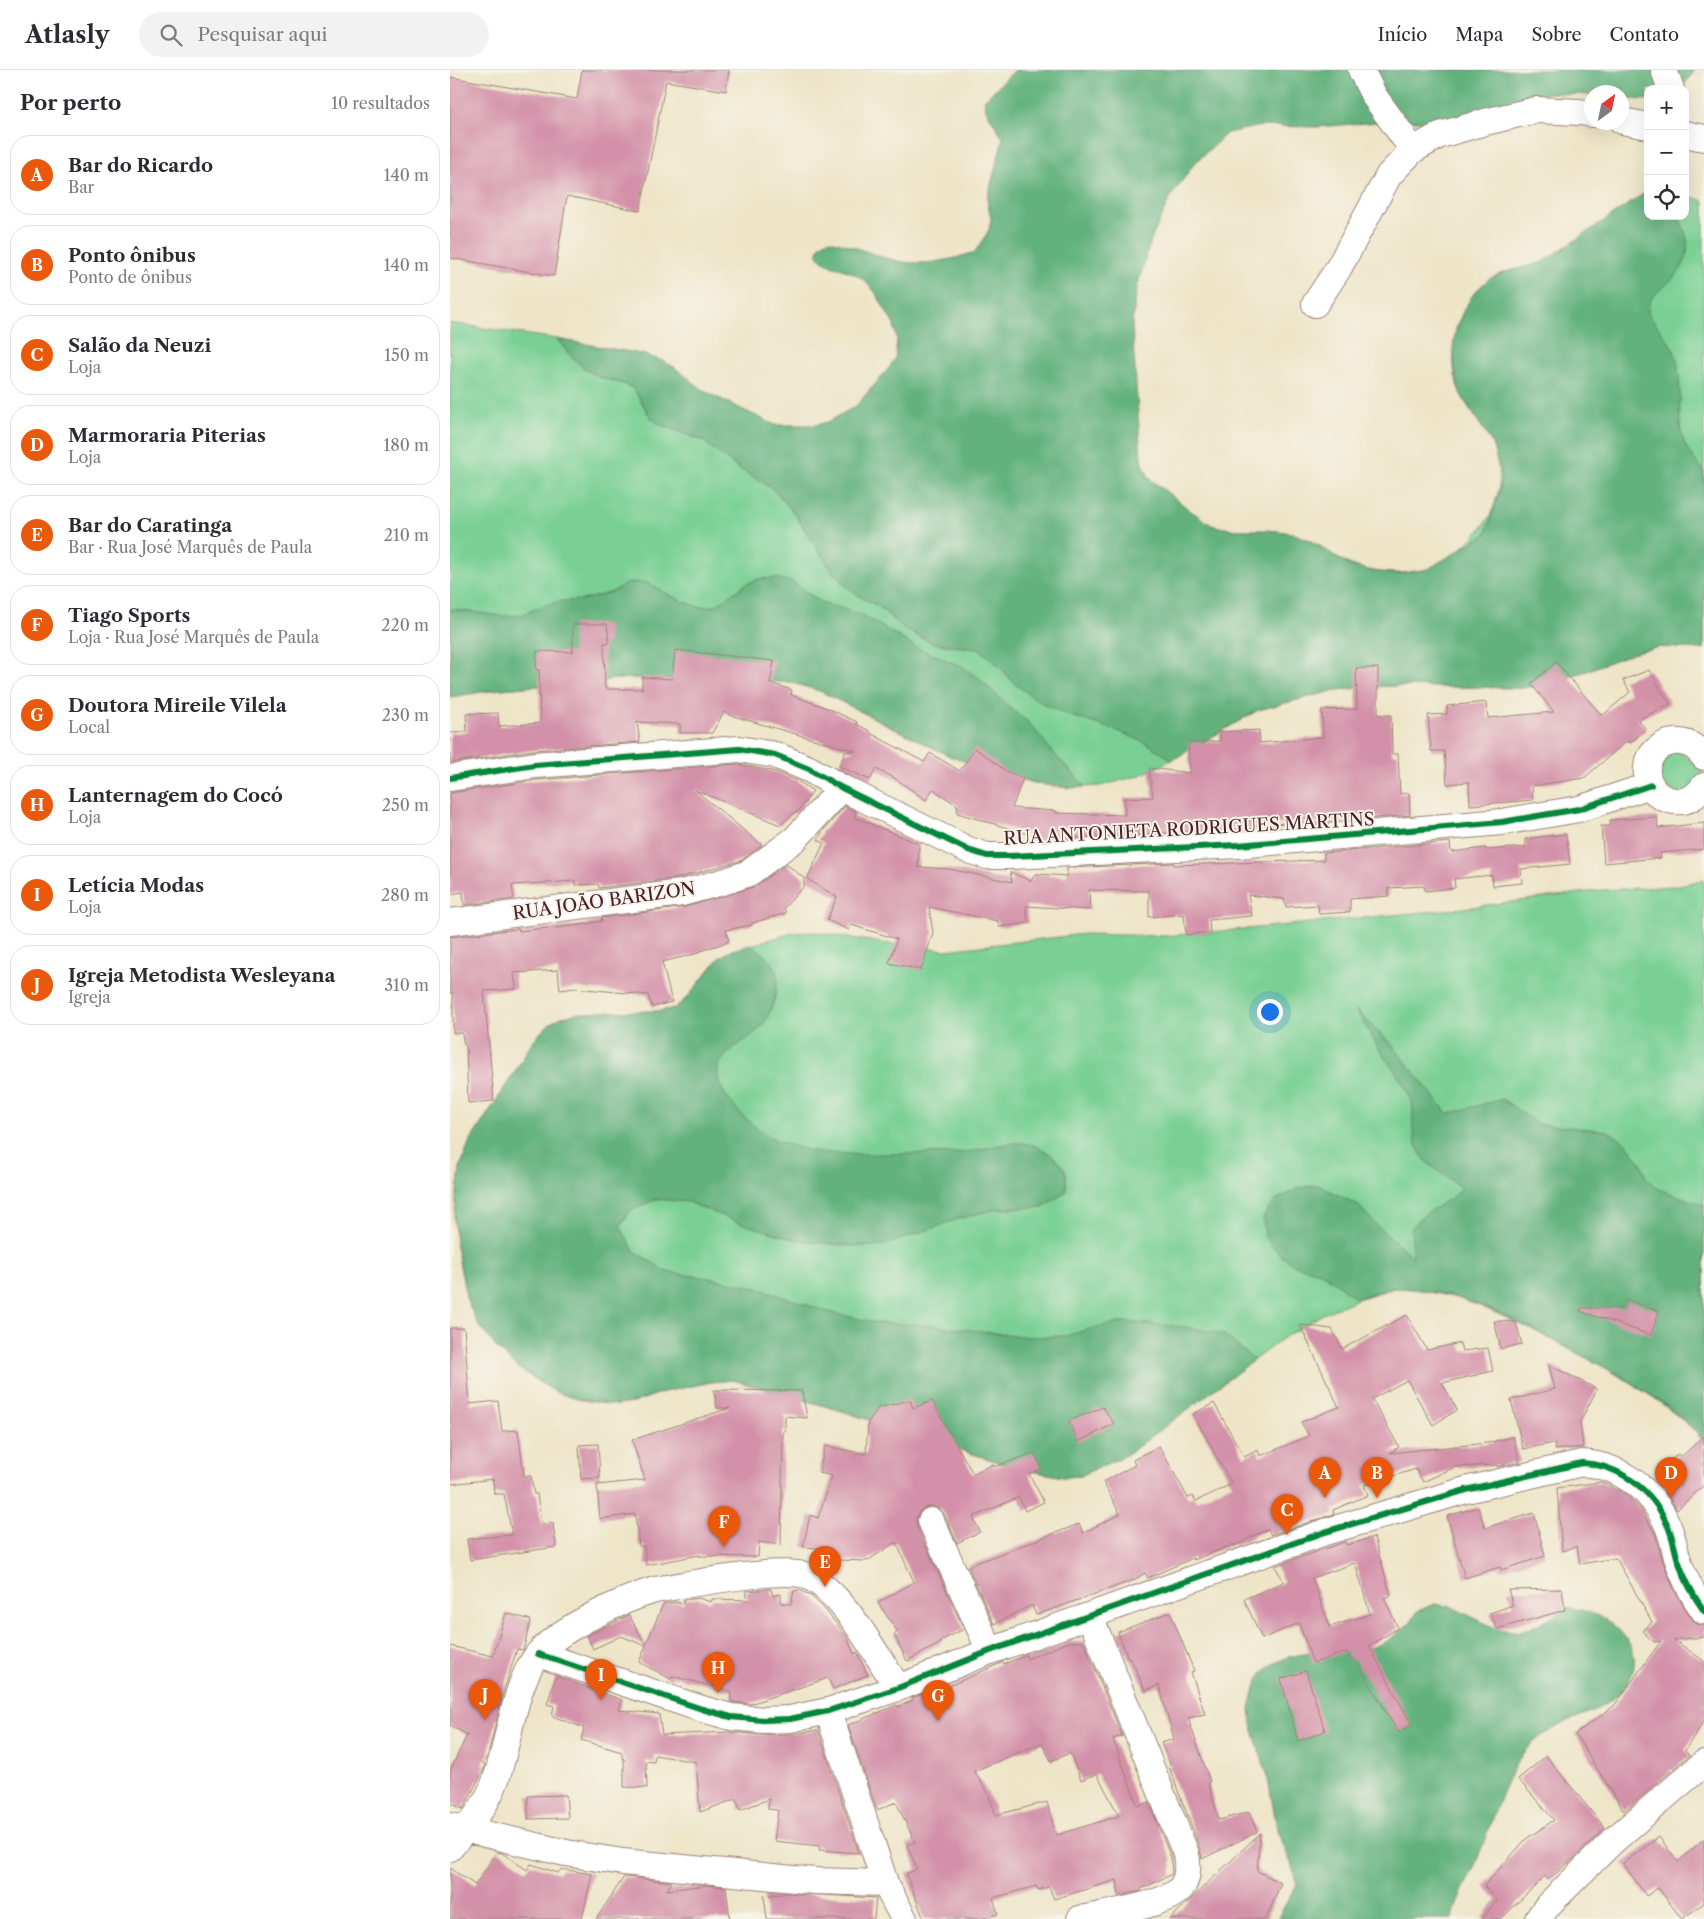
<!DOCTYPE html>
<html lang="pt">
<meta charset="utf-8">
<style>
body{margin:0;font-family:"Libre Caslon Text",serif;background:#f2f2f3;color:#2b2b33}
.controls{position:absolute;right:15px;top:15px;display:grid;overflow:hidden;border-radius:10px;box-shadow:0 5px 20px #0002}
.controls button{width:45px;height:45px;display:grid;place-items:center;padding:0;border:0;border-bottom:1px solid #e1e1e2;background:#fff;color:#2b2b33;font:25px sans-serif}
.compass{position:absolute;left:1134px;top:15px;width:45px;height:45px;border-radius:50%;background:#fff;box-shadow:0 5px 20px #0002;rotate:33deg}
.you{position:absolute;left:819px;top:941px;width:18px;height:18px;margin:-12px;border:4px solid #fff;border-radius:50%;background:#1a73e8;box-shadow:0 0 0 8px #1a73e833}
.badge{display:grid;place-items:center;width:32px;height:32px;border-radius:50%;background:#ea580c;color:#fff;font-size:16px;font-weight:700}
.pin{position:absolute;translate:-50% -41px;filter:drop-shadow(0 1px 2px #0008)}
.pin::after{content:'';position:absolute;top:26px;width:18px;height:15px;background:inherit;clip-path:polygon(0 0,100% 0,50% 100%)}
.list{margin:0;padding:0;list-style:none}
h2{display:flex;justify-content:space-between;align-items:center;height:65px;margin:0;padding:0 20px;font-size:21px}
h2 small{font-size:16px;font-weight:400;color:#7c7c81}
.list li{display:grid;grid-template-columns:32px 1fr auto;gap:15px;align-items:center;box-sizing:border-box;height:80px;margin:0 10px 10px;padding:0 10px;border:1px solid #e1e1e2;border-radius:20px}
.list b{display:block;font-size:19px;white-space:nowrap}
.list p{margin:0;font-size:16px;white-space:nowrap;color:#7c7c81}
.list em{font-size:16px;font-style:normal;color:#7c7c81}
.icon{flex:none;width:28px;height:28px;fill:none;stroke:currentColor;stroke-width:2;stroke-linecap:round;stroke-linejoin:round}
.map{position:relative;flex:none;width:1254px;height:1849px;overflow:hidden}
header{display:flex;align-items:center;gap:30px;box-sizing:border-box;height:70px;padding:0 25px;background:#fff;border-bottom:1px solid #e1e1e2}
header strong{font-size:24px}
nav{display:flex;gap:28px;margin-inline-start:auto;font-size:18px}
.search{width:350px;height:45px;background:#f2f2f3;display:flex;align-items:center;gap:12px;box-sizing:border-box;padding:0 18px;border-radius:28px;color:#7c7c81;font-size:19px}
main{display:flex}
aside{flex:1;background:#fff}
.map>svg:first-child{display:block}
.green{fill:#7ad094;stroke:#627860}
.forest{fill:#63b27e;stroke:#566854}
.building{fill:#d391a9;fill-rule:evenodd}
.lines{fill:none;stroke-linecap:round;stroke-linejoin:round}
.minor-casing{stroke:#9c827a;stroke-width:28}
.minor{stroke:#fff;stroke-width:26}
.cycleway-casing{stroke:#f7f3e8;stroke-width:9}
.cycleway{stroke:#00873e;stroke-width:6}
.labels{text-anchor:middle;stroke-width:4;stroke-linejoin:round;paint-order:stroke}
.street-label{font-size:18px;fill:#4a1f2b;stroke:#f7f3e8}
</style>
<header>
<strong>Atlasly</strong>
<div class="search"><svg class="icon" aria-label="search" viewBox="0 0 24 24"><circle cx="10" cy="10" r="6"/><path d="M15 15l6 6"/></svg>Pesquisar aqui</div>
<nav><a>Início</a><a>Mapa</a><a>Sobre</a><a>Contato</a></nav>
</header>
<main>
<aside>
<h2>Por perto<small>10 resultados</small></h2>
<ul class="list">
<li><span class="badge">A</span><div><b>Bar do Ricardo</b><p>Bar</p></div><em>140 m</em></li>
<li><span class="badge">B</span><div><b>Ponto ônibus</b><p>Ponto de ônibus</p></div><em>140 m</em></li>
<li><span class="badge">C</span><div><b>Salão da Neuzi</b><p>Loja</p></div><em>150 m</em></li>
<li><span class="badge">D</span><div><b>Marmoraria Piterias</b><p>Loja</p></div><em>180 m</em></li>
<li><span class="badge">E</span><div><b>Bar do Caratinga</b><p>Bar · Rua José Marquês de Paula</p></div><em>210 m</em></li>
<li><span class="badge">F</span><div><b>Tiago Sports</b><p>Loja · Rua José Marquês de Paula</p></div><em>220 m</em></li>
<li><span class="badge">G</span><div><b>Doutora Mireile Vilela</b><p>Local</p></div><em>230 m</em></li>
<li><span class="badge">H</span><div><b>Lanternagem do Cocó</b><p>Loja</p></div><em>250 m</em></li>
<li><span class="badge">I</span><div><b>Letícia Modas</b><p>Loja</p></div><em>280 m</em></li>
<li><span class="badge">J</span><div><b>Igreja Metodista Wesleyana</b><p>Igreja</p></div><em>310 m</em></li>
</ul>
</aside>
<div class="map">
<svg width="1254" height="1849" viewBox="0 0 1254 1849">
<rect width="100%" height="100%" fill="#f7f3e8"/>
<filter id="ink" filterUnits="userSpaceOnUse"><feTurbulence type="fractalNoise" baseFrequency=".02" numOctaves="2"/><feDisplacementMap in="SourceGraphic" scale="10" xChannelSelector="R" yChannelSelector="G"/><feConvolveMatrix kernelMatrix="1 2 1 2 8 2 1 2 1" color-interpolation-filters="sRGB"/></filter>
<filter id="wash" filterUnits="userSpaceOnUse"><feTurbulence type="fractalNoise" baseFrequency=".0096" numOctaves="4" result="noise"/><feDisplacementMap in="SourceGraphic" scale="20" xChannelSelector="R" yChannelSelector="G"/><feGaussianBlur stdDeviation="1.12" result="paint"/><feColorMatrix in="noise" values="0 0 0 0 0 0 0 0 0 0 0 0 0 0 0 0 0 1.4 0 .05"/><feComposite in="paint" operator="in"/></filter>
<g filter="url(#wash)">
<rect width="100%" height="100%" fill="#eee5c8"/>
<path class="green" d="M1198,121V146H1235V124L1254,131V579L1211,577L1189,581L1162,590L1137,601L1072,618L936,616L886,620L808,640L722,690L688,706L650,716L618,718L583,713L502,687L370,621L339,612L179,608L51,619L0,627V253L107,269L120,285L134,298L149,307L174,314L184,319L201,348L211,355L252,370L288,398L320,417L331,427L344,443L372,486L412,528L427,535L455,559L471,568L498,576L528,578L721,425C733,435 750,451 764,456C788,464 815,457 840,463C862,468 877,484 897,493C917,503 959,507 980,498C1005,487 1032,464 1043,439C1052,418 1051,392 1042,372C1033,355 1019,341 1011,324C999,300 1002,261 1015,238C1025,221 1039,205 1059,201C1071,199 1084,197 1094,192C1106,185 1117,176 1128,169C1151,153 1174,137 1198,121Z
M1224,678L1252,699V705L1233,726L1204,710L1203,704Z
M1254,810V1372L1244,1359L1204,1328L1156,1298L1091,1264L1030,1236L1007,1228L965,1219L945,1218L907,1229L873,1244L833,1268L678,1384L630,1406L614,1407L566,1398L389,1340L283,1310L261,1312L213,1322L182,1333L166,1335L148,1333L126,1329L106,1322L89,1312L67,1297L47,1278L27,1253L17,1230L6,1176L4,1148L10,1098L19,1073L71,992L82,972L99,954L125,943L210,941L225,938L238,927L269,888L280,881L342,863L366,862L438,874L496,880L634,864L714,866L807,858L1015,838L1153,820L1224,816Z"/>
<path class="forest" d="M565,0H1245L1231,19H1198V30L1172,29V22H1142L1141,25L1099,23L991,53L954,50L867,57L811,56L777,63L744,94L720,128L701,170L687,217L682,255L691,388L699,408L741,441L763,456L787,460H817L842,463L867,474L897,494L921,501L946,504L978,499L1036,464L1050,417L1049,399L1042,373L1010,323L1005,301L1003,277L1006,259L1014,240L1024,223L1039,209L1056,202L1093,192L1198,121V146H1228C1242,172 1242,192 1219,212C1213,218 1203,224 1200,232C1198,235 1198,240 1198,243C1206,256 1218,268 1224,281C1228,289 1228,300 1229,308C1233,352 1220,364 1254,401V579L1211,577L1189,581L1106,612L1072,618L936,616L886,620L808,640L722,690L698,674L668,661L615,644L590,632L565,614L547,594L528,578L484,573L455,559L427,535L412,528L395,515L384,504L344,443L331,427L320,417L288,398L252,370L211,355L201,348L184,319L174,314L149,307L134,298L120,285L107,269L192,284L213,291L224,297L256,322L325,355H366L378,352L406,336L439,298L445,289L447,269L444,255L425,222L414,210L403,203L375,193L368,185C368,176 371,173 379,170C404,175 428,188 453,192C479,195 501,190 525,182L539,160L541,148L537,130L553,68L536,40L534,30Z
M327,508L342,512L374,534L394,539L416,547L467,578L511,596L530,609L560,638L578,652L607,687L636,717L618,718L583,713L502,687L370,621L339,612L179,608L51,619L0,627V539L53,546L71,545L95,535L112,531L133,530L162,522L177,513L195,512L232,531L250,537L265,536L296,514L308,509Z
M302,874C309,881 319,888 324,896C333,911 321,948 309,959C299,969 279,979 271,991C255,1017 303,1058 324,1069C362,1087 406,1084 447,1084C472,1083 498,1085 523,1081C541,1078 560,1070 579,1074C591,1076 613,1091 616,1103C617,1109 616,1116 616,1122L593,1137L547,1139L511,1148L432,1176H400L347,1170L293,1154L238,1132L206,1129L180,1141L170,1156L184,1181L217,1202L265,1209L311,1219L375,1241L427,1253L478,1255L579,1267L616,1266L646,1257L674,1252L735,1257L773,1264L804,1290L678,1384L630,1406L614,1407L566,1398L389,1340L283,1310L261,1312L213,1322L182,1333L166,1335L126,1329L106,1322L67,1297L47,1278L27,1253L17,1230L6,1176L4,1148L10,1098L19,1073L71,992L82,972L99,954L111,947L147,942L210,941L225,938L238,927L269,888L280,881Z
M906,940L942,975L998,1044L1052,1029L1088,1054L1158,1061L1175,1072L1191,1093L1196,1108L1208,1119L1254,1135V1372C1221,1330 1167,1304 1121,1280C1092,1264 1061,1247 1029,1235C1003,1226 975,1219 948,1218C934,1218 920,1224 907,1229L871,1202L847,1196L830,1185L815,1167L813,1147L826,1130L849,1118L868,1115L908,1135L927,1156L963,1187L961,1160L968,1149L1001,1128L1011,1118C988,1098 966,1094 963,1059C962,1046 965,1037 959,1025C953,1011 943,999 934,986C924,971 915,956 906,940Z
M984,1534L1002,1537L1047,1559L1071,1562L1099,1549L1118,1537C1145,1543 1165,1549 1180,1575C1195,1602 1169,1629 1145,1640C1137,1644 1129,1646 1121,1650C1105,1657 1085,1668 1074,1682C1051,1713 1042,1754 1027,1790C1019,1810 1007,1828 1003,1849H827L847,1815L842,1796L827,1758L817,1704L803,1661L800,1639L805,1617L812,1603L823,1594L838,1587L871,1581L911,1582L937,1571L959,1554L968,1541Z"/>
<g id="blocks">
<path class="building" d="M132,0H279L276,21L216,11L190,141L117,126L104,206L0,188V7L127,29Z
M123,554H157L159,573H154L155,619H192V607L222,609L225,580L324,591L320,613L342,620L341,625L377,638L407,652L406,654L420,661V663L474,692L480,683L510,701L525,678L556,701L573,708L562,738L606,741V743L675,745L674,728L703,727L699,698L740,703L738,673L770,671V662L809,660L810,673L873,667L872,640L907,639L906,598H928V645H941L942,684H948L950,724L959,723L960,745L855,754V752L806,755L807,758L578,770V764L507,743L508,736L483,719L476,730L446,709L426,699L420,710L389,696L395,683L394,682L405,681L283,646L274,642L262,663H230V654L187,652L190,672L84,680L0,693V663L17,662L16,644L48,643L49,656L90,653L89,600H86L87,581L123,582Z
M1106,592L1152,646L1180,622L1173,610L1199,600L1220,634L1188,650L1196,659L1180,673L1177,671L1134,708L1082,716L1083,730L1020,735L1019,712L997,714L994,681H981L978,645L997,644V636L1036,632L1038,648L1104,642L1081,614Z
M288,694L326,702L348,711L363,721L347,743L345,742L330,755L245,720L312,775L292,790L229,808L149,818L148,814L125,815V811L62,815L64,829L14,835L13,822L0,824V723L87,710Z
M395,736L406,742L404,747L469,774L468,797L499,799L562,812L560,802L581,811L585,804L617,806V798L724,793V795L874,790V783L1000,772L1001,782L1036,778V780L1076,777L1075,769L1116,764L1120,794L1071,799L1072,813L1043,816L1042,805L1004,809L1005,818L975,821L974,816L938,818L939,826L900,829V842L869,844L868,835L836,837L834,829L798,825L802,846L759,850L760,862L736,865L734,844L699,847V821L639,820L640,840L576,836L578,853L549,857L548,851L479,837L483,863L471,900L439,893L447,869L401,855L399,860L377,850L387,827L357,809L374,773L368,770L372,762Z
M1207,747L1208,758L1254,753V779L1210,783L1211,788L1154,793L1151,756H1160V750Z
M336,794L354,808V816L334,838L336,843L302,853V855L276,860L279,871L248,882L249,883L212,892L222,932L202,937L198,925L125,918L110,920L108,900L64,903L66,919L34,921L44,1031L18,1033L16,975H14L12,963H3V923H0V867L68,859L69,861L96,858V859L131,855L152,851L151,848L236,837L304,817Z
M1177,1230L1209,1241L1201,1265L1130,1241L1131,1238H1174Z
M957,1245L977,1280L1010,1273L1012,1281L1038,1278L1043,1301L992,1313L1007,1340L983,1355L957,1310L922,1329L949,1377L940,1383L1037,1373L1063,1367L1070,1392L1047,1397V1395L1005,1397L973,1412L966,1399L914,1415L918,1425L883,1440L884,1444L821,1465L818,1459L784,1476V1474L744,1490L743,1488L698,1508L695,1503L684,1510L586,1545L582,1535L544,1554L518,1496L629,1454L633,1463L670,1444L653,1412L685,1395L683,1390L709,1376L738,1428L743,1426L746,1431L782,1414L743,1344L764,1333L794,1387L808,1380L810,1386L859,1366L851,1352L889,1337L850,1255L882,1259L892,1279Z
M1044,1251L1066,1252L1072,1274L1051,1279Z
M0,1258H14L20,1334L48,1331L52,1361L68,1360L74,1406H81L84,1424H87L91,1454L103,1453L106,1477L20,1490L17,1469L62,1465L54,1424H44L43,1409L0,1414Z
M1099,1295L1147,1319L1130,1352L1133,1377L1105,1380L1104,1373L1073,1379L1061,1330L1105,1319Z
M264,1320L352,1321L357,1348L335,1346V1361H333L331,1475L309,1472L308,1487L249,1486L250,1485L196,1495L194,1476H189L185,1444L150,1449L147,1415L195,1410L182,1370L280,1338H267Z
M460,1330L463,1338L482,1331L523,1404L543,1394L544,1397L584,1383L592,1398L579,1404L594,1432L575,1441L569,1427L523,1447L530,1462L507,1473L495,1445L490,1439L482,1436L474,1438L469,1442L466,1449L467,1457L514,1559L490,1571L491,1573L457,1591L444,1564L448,1562L428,1533L464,1512L446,1472L417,1491L387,1490L381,1479L353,1477L360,1445L368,1448L382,1406L369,1403L375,1376L416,1384L418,1352L428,1338Z
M653,1337L664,1354L628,1372L619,1351Z
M1254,1366V1415L1227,1440L1215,1421L1223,1415L1213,1397L1228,1384L1231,1387Z
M148,1374L150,1408L131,1409L129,1375Z
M1151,1412L1174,1423L1191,1439L1205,1464L1213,1492L1225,1522L1242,1549L1247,1554L1254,1556V1567L1224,1570L1254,1591V1651L1235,1680L1240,1685L1174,1741L1125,1664L1164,1636L1211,1571L1204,1572L1192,1561L1202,1552L1166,1488L1130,1494L1127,1476L1112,1481L1107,1418Z
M1028,1437L1035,1458L1084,1443L1095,1486L1051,1500L1050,1497L1015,1508L997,1446Z
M924,1467L941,1526L934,1528L948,1558L919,1576L962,1655L948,1662L905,1589L900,1590L897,1582L863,1593L849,1553L812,1569L794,1529L834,1512L825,1496L895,1472L897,1475ZM905,1493L920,1544L880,1557L862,1508Z
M321,1519L323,1526L331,1524V1533L341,1534L344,1521L350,1520L361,1526L372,1536L397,1567L404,1584L407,1582L418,1605L383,1619L378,1608L300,1634L284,1632L281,1631V1621L222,1606L221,1609L189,1592L196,1576L171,1566L143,1579L137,1566L179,1545L196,1575L213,1534L226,1532L233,1534L234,1530L248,1528L261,1532L262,1529L298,1530L296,1521Z
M1112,1519L1115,1540L1047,1559L1040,1543L1063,1535L1058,1520Z
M720,1542L744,1601L741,1602L755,1644L738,1648L760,1712H758L769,1750L799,1742L807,1762L752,1789L750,1778L719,1697L721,1696L711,1673L724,1669L709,1615L695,1621L681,1589L679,1590L668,1562Z
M56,1543L81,1550L73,1580L67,1579L53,1623L38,1685L33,1693L35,1694L34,1699L13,1739L0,1733V1701L17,1665L0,1655V1576L43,1586Z
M619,1572H634L672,1666L663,1669L688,1736L699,1732L721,1788L722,1804L691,1819V1821L669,1826L667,1810L604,1829L599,1817L588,1820L586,1816L543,1828L548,1844L530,1849H474L456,1804L467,1799L457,1775L465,1772L446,1732L427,1740L398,1655L447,1635L448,1637L463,1630L462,1628L489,1618L490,1620L551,1593L553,1592L554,1594L576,1585L577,1589ZM592,1673L601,1691L620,1683L631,1710L647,1704L669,1746L606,1765L597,1732L546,1745L538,1723L524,1701Z
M856,1601L875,1661L848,1671L831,1609Z
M106,1606L172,1630L169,1640L209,1644L212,1665L279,1662L312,1665L344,1664L368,1660L409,1783L369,1780L370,1776L324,1771L328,1740L318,1739L319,1729L290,1740L286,1729L250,1742L246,1692L205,1685L204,1692L196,1691L197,1718L174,1717V1689L172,1688V1682L131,1670L134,1658L102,1646L104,1636L97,1634Z
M1096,1686L1155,1758L1124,1788L1098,1810L1095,1806L1051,1849H1032L1047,1830L1034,1816L1076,1769L1104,1750L1068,1709Z
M116,1725L118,1748L78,1749V1726Z
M810,1763L807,1801L831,1813L816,1849H720Z
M1209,1767L1228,1792L1254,1769V1833L1232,1849L1208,1818L1196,1826L1173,1793Z
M47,1782L52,1783L77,1800L81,1794L108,1803L111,1799L142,1804L132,1849H0V1798L25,1815Z
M174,1807L222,1812L217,1820L257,1815L276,1817L280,1849H146Z
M338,1823L426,1828L424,1849H317L314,1826Z"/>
</g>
</g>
<g filter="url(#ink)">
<use href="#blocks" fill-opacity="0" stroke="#9c827a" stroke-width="1"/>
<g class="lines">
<defs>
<path id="minor" d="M911,0L924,26L963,80
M1214,0L1221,19
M1172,51L1198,56
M1235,64L1254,68
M865,234L888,199L939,105L963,80L990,65L1035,52L1086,40L1130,42L1142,44
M1254,687C1229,652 1181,684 1202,718C1207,725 1215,730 1225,731C1237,733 1247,726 1254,716
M0,708L85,695L289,679L325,685L359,699L392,718L518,780L537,786H561L788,775L1052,752L1129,739L1201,715
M0,852L232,823L276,811L299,803L345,769L392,718
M481,1451L540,1581
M88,1584L252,1639L281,1647L313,1650L340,1649L378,1641L448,1618L540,1581L875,1462L1016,1420L1132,1393C1169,1395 1202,1419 1217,1454C1222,1464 1224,1476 1227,1487C1233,1506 1242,1524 1254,1541
M378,1641L435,1813L454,1849
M1,1756L116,1783L173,1792L364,1811L435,1813
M0,1778C17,1758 36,1737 45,1712C59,1675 64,1612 89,1583C110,1558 174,1529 205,1520C235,1515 333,1496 357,1506C392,1521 427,1586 448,1618
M630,1849C653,1844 718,1835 731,1818C739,1808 738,1795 736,1784L640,1546
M1088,1849L1098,1835L1164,1770L1254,1693"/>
</defs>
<use href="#minor" class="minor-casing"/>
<use href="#minor" class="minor"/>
<defs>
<path id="cycleway" d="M0,708L85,695L289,679L325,685L359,699L392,718L518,780L537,786H561L788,775L1052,752L1129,739L1201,715
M88,1584L252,1639L281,1647L313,1650L340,1649L378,1641L448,1618L540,1581L875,1462L1016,1420L1132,1393C1169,1395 1202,1419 1217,1454C1222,1464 1224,1476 1227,1487C1233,1506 1242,1524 1254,1541"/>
</defs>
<use href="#cycleway" class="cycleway-casing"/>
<use href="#cycleway" class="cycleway"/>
</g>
</g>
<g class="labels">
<g class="street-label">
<text transform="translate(739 759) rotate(-3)" y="6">RUA ANTONIETA RODRIGUES MARTINS</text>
<text transform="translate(154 831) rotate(-8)" y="6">RUA JOÃO BARIZON</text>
</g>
</g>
</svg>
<div class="controls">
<button>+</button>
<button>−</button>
<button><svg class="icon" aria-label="locate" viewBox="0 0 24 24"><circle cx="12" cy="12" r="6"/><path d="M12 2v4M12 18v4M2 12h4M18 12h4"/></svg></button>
</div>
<svg class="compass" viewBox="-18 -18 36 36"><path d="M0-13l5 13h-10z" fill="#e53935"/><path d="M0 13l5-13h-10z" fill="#7c7c81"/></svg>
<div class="you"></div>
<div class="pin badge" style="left:875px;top:1428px">A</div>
<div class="pin badge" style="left:927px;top:1428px">B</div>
<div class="pin badge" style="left:837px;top:1465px">C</div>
<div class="pin badge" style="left:1221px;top:1428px">D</div>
<div class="pin badge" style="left:375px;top:1517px">E</div>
<div class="pin badge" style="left:274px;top:1477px">F</div>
<div class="pin badge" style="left:488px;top:1651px">G</div>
<div class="pin badge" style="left:268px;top:1623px">H</div>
<div class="pin badge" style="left:151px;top:1630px">I</div>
<div class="pin badge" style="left:35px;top:1650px">J</div>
</div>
</main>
